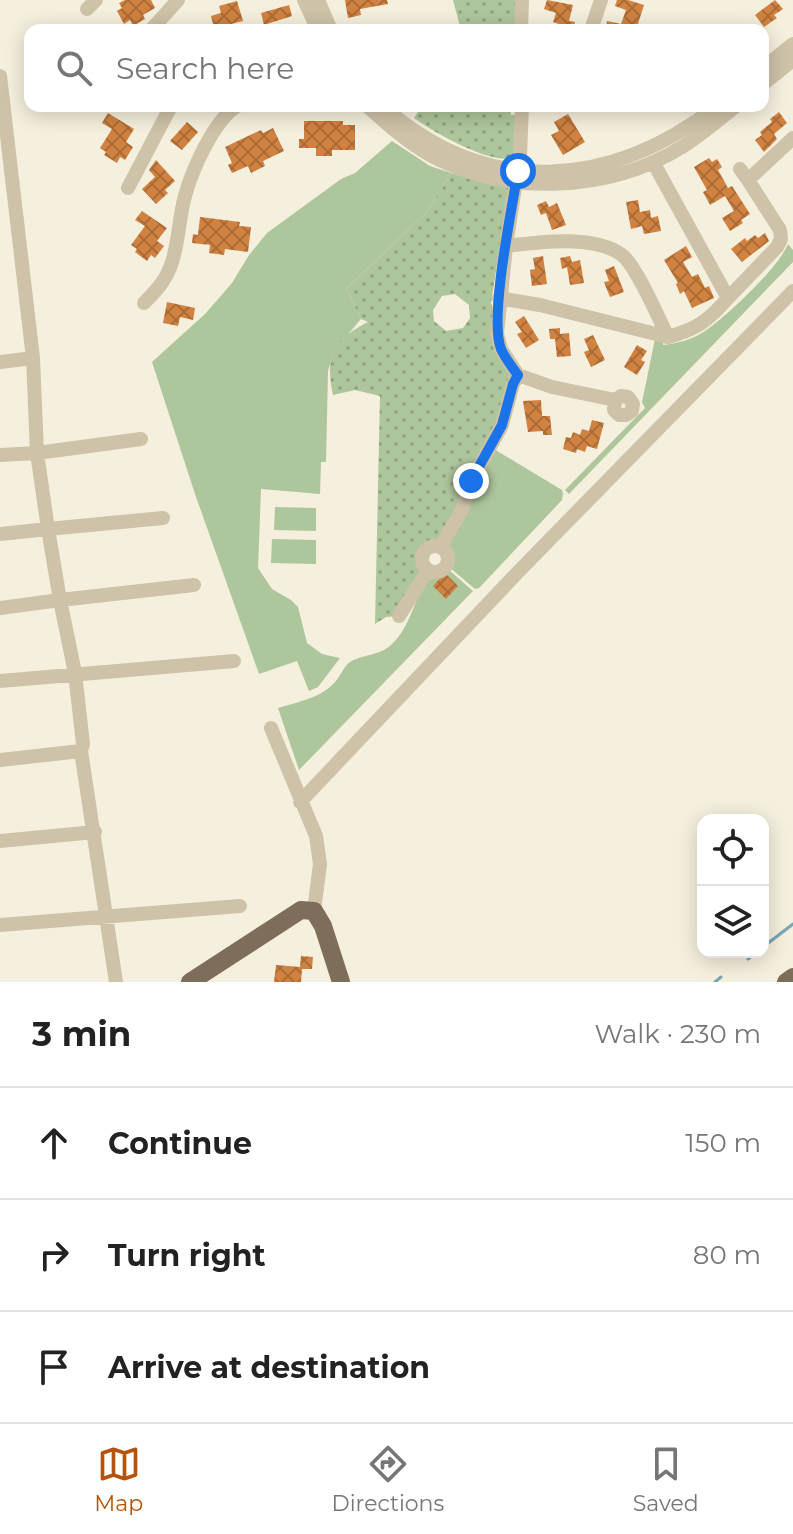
<!DOCTYPE html>
<meta charset="utf-8">
<style>
body{margin:0;font-family:Montserrat,sans-serif;background:#f6f6f6;color:#222}
.controls{position:absolute;right:24px;bottom:24px;display:grid;overflow:hidden;border-radius:16px;box-shadow:0 4px 20px #0003}
.controls button{width:72px;height:72px;display:grid;place-items:center;padding:0;border:0;border-bottom:2px solid #e0e0e0;background:#fff;color:#222;font:40px sans-serif}
.stop{position:absolute;width:24px;height:24px;margin:-18px;border:6px solid #1a73e8;border-radius:50%;background:#fff}
.stop.end{background:#1a73e8;border-color:#fff;box-shadow:0 2px 8px #0008}
.list{margin:0;padding:0;list-style:none}
h2{display:flex;justify-content:space-between;align-items:center;height:104px;margin:0;padding:0 32px;font-size:34px}
h2 small{font-size:26px;font-weight:400;color:#767676}
.list li{display:grid;grid-template-columns:52px 1fr auto;gap:24px;align-items:center;box-sizing:border-box;height:112px;padding:0 32px;border-top:2px solid #e0e0e0}
.list b{display:block;font-size:30px;white-space:nowrap}
.list em{font-size:26px;font-style:normal;color:#767676}
.icon{flex:none;width:44px;height:44px;fill:none;stroke:currentColor;stroke-width:2;stroke-linecap:round;stroke-linejoin:round}
.map{position:relative;flex:none;width:793px;height:982px;overflow:hidden}
.search{position:absolute;background:#fff;box-shadow:0 4px 20px #0003;left:24px;right:24px;top:24px;height:88px;display:flex;align-items:center;gap:20px;box-sizing:border-box;padding:0 28px;border-radius:16px;color:#767676;font-size:30px}
.sheet{height:440px;background:#fff}
nav{display:flex;justify-content:space-around;align-items:center;box-sizing:border-box;height:112px;border-top:2px solid #e0e0e0;background:#fff;font-size:22px;color:#767676}
nav a{display:grid;justify-items:center;gap:4px}
nav .on{color:#b45309}
.map>svg:first-child{display:block}
.green{fill:#aec69c}
.park{fill:url(#park-dots);fill-rule:evenodd}
.lines{fill:none;stroke-linecap:round;stroke-linejoin:round}
.stream{stroke:#79a6b5;stroke-width:3}
.building{fill:url(#building-cross-hatch)}
.minor{stroke:#cec2a8;stroke-width:14}
.major{stroke:#7e6d58;stroke-width:18}
.route{stroke:#1a73e8;stroke-width:10}
</style>
<div class="map">
<svg width="793" height="982" viewBox="0 0 793 982">
<defs>
<pattern id="park-dots" width="8" height="8" patternUnits="userSpaceOnUse" patternTransform="scale(2)"><rect width="8" height="8" fill="#aec69c"/><path d="M2 2h.1M6 6h.1" fill="none" stroke="#8fa17f" stroke-width="1.8" stroke-linecap="round"/></pattern>
<pattern id="building-cross-hatch" width="8" height="8" patternUnits="userSpaceOnUse" patternTransform="scale(2)"><rect width="8" height="8" fill="#d18240"/><path d="M0 0l8 8M0 8l8-8" fill="none" stroke="#ab6b36"/></pattern>
</defs>
<rect width="100%" height="100%" fill="#f5efdd"/>
<path class="green" d="M392,141L430,166L451,173L427,212L346,289L361,319L334,351L328,371L326,462H321L320,494L261,489L258,568L272,589L291,600L298,607L307,643L322,654L340,658L318,687L309,691L297,661L259,674L195,494L152,362L205,314L232,283L249,255L267,233L341,179L355,173Z
M788,244L793,250V262L569,494L565,490L645,408L642,402L655,339L663,340V345C678,343 692,340 705,331C726,317 779,267 788,244Z
M489,446L562,490L563,494L562,500L479,588L475,589L449,567L451,560L447,548Z
M275,507L316,508V531L274,530Z
M272,539L316,540V564L271,563Z
M449,570L473,591L299,770L278,708C298,702 321,698 335,682C341,676 343,667 350,662C363,654 379,656 391,645C411,627 413,600 428,580L443,576Z"/>
<path class="park" d="M453,0H520L518,30H461Z
M422,106H510L511,115H517L515,157C494,167 433,132 414,118Z
M451,173L509,188L491,303C498,319 514,370 512,386C507,432 459,504 436,546L424,552L422,560L425,567L399,616L386,617L375,624L380,396L355,390L333,395C325,358 332,340 368,322L361,319L346,289L427,212ZM455,294L469,305L470,318L463,328L446,331L434,321L433,310L442,296Z"/>
<g class="lines">
<path class="stream" d="M763,947L793,924
M748,959L757,952
M715,982L721,977"/>
</g>
<path class="building" d="M125,0H151L155,8L143,15L145,19L133,26L130,20L124,24L117,11L122,8L119,3Z
M345,0H387L388,4L360,9L361,15L348,18Z
M547,0L573,5L569,21L575,22L573,30H557L559,24L553,22L556,13L544,9Z
M617,0H628L644,5L636,30H605L607,21L621,24L626,10L615,6Z
M775,0L783,9L774,15L777,18L764,27L755,15Z
M237,1L243,21L231,24L233,30H221L219,26L214,28L211,16L221,13L219,6Z
M289,5L292,16L264,25L261,13Z
M779,112L787,123L774,134L777,139L764,152L755,140L762,135L760,132L772,122L770,119Z
M108,113L134,129L126,142L133,147L125,160L120,157L117,163L104,155L106,152L100,148L112,129L102,123Z
M568,114L585,142L563,155L551,135L559,131L554,122Z
M304,121H343V125H355V150H332V156H316V148H299V139H304Z
M187,122L198,132L182,150L170,141Z
M273,128L284,151L263,161L265,166L251,173L248,166L232,173L228,165L232,163L225,147L261,130L263,133Z
M709,158L712,162L717,159L722,167L718,170L728,188L732,186L750,214L741,220L743,223L730,231L722,218L734,211L725,196L710,205L703,192L707,190L694,167Z
M156,160L175,181L165,190L168,193L156,204L142,189L155,177L149,170Z
M638,200L640,212L650,210L651,218L658,216L661,231L644,234L642,226L631,229L626,202Z
M546,201L549,207L557,203L566,225L552,230L546,213L541,215L537,205Z
M142,211L167,228L157,241L164,246L155,258L151,255L147,261L135,252L137,249L131,245L145,226L135,220Z
M200,217L240,222L239,226L251,227L248,252L225,249L224,255L209,253L210,245L192,243L193,234L198,235Z
M765,233L769,241L742,262L731,249L745,238L747,241L755,235L758,238Z
M686,246L692,257L683,262L692,277L698,274L705,288L709,286L714,298L692,308L684,291L680,294L676,284L678,283L664,260Z
M543,256L547,284L532,286L530,270L535,269L533,258Z
M570,256L572,262L580,260L584,283L570,285L567,267L562,269L560,258Z
M614,266L624,292L610,297L604,282L609,281L605,270Z
M167,302L195,308L193,320L180,317L178,326L163,323Z
M524,316L539,340L526,348L517,334L522,332L515,322Z
M560,328V334L569,333L571,356L557,357L555,339H550L549,329Z
M593,335L605,360L591,367L584,352L589,350L584,339Z
M637,345L647,351L641,360L645,362L637,375L624,367Z
M541,400L542,416H550L552,435H543V431L528,432L523,401Z
M592,420L604,423L597,449L587,446L585,452L577,449L576,453L563,449L566,437L571,438L573,432L580,435L582,429L589,431Z
M445,573L458,586L446,599L433,586Z
M301,956L313,957L312,969H302L301,982H274L276,965L300,967Z"/>
<g class="lines">
<path class="minor" d="M304,0L318,30
M318,0L331,30
M87,9L96,0
M151,30L178,0
M521,30L522,0
M591,30L601,0
M763,68L793,44
M0,76L33,358
M763,84L793,60
M367,106C387,124 407,142 430,155C506,197 609,192 682,147C701,135 719,120 736,106
M383,106C487,199 611,188 717,106
M653,162L728,298L777,247L781,239L780,230L748,180
M740,169L748,180L793,138
M128,188L171,106
M506,246C539,242 594,234 622,255C636,265 659,319 668,337C697,329 708,321 728,298
M499,298L540,305L668,337
M144,303C157,290 167,279 172,262C179,241 179,217 185,196C192,170 214,120 237,106
M0,362L33,358L37,453L0,455
M518,375L552,387L615,400L614,410L619,415H626L632,411L633,404L628,397L621,396L615,400
M163,518L48,529L60,600L194,585
M0,534L48,529L37,453L141,439
M422 559a13 13 0 1 1 26 0a13 13 0 1 1-26 0Z
M440,547L462,510L471,481L502,425L513,384L518,375L501,349L497,334L506,246L520,155L522,106
M0,608L60,600L75,673L83,744L81,751L116,982
M399,616L428,570
M0,681L234,661
M271,728L316,836L320,864L314,911
M0,760L81,751
M300,802L520,570L793,291
M0,841L95,832
M0,925L240,906"/>
<path class="major" d="M190,982L301,910L314,911L323,926L341,982
M786,982L793,977"/>
</g>
<g class="lines">
<path class="route" d="M471,481L502,425L513,384L518,375C512,367 505,358 501,349C489,318 512,208 518,171"/>
</g>
</svg>
<div class="controls">
<button><svg class="icon" aria-label="locate" viewBox="0 0 24 24"><circle cx="12" cy="12" r="6"/><path d="M12 2v4M12 18v4M2 12h4M18 12h4"/></svg></button>
<button><svg class="icon" aria-label="layers" viewBox="0 0 24 24"><path d="M12 4l9 5-9 5-9-5zM3 14l9 5 9-5"/></svg></button>
</div>
<div class="stop" style="left:518px;top:171px"></div>
<div class="stop end" style="left:471px;top:481px"></div>
<div class="search"><svg class="icon" aria-label="search" viewBox="0 0 24 24"><circle cx="10" cy="10" r="6"/><path d="M15 15l6 6"/></svg>Search here</div>
</div>
<section class="sheet">
<h2>3 min<small>Walk · 230 m</small></h2>
<ul class="list">
<li><svg class="icon" aria-label="ahead" viewBox="0 0 24 24"><path d="M12 20V5M6 11l6-6 6 6"/></svg><div><b>Continue</b></div><em>150 m</em></li>
<li><svg class="icon" aria-label="right" viewBox="0 0 24 24"><path d="M7 20v-9h11M14 6l5 5-5 5"/></svg><div><b>Turn right</b></div><em>80 m</em></li>
<li><svg class="icon" aria-label="arrive" viewBox="0 0 24 24"><path d="M6 21V4h12l-3 4 3 4H6"/></svg><div><b>Arrive at destination</b></div></li>
</ul>
</section>
<nav>
<a class="on"><svg class="icon" aria-label="map" viewBox="0 0 24 24"><path d="M3 6l6-2 6 2 6-2v14l-6 2-6-2-6 2zM9 4v14M15 6v14"/></svg>Map</a>
<a><svg class="icon" aria-label="directions" viewBox="0 0 24 24"><path d="M12 3l9 9-9 9-9-9zM9 14v-3h6M13 9l2 2-2 2"/></svg>Directions</a>
<a><svg class="icon" aria-label="saved" viewBox="0 0 24 24"><path d="M7 4h10v16l-5-4-5 4z"/></svg>Saved</a>
</nav>
